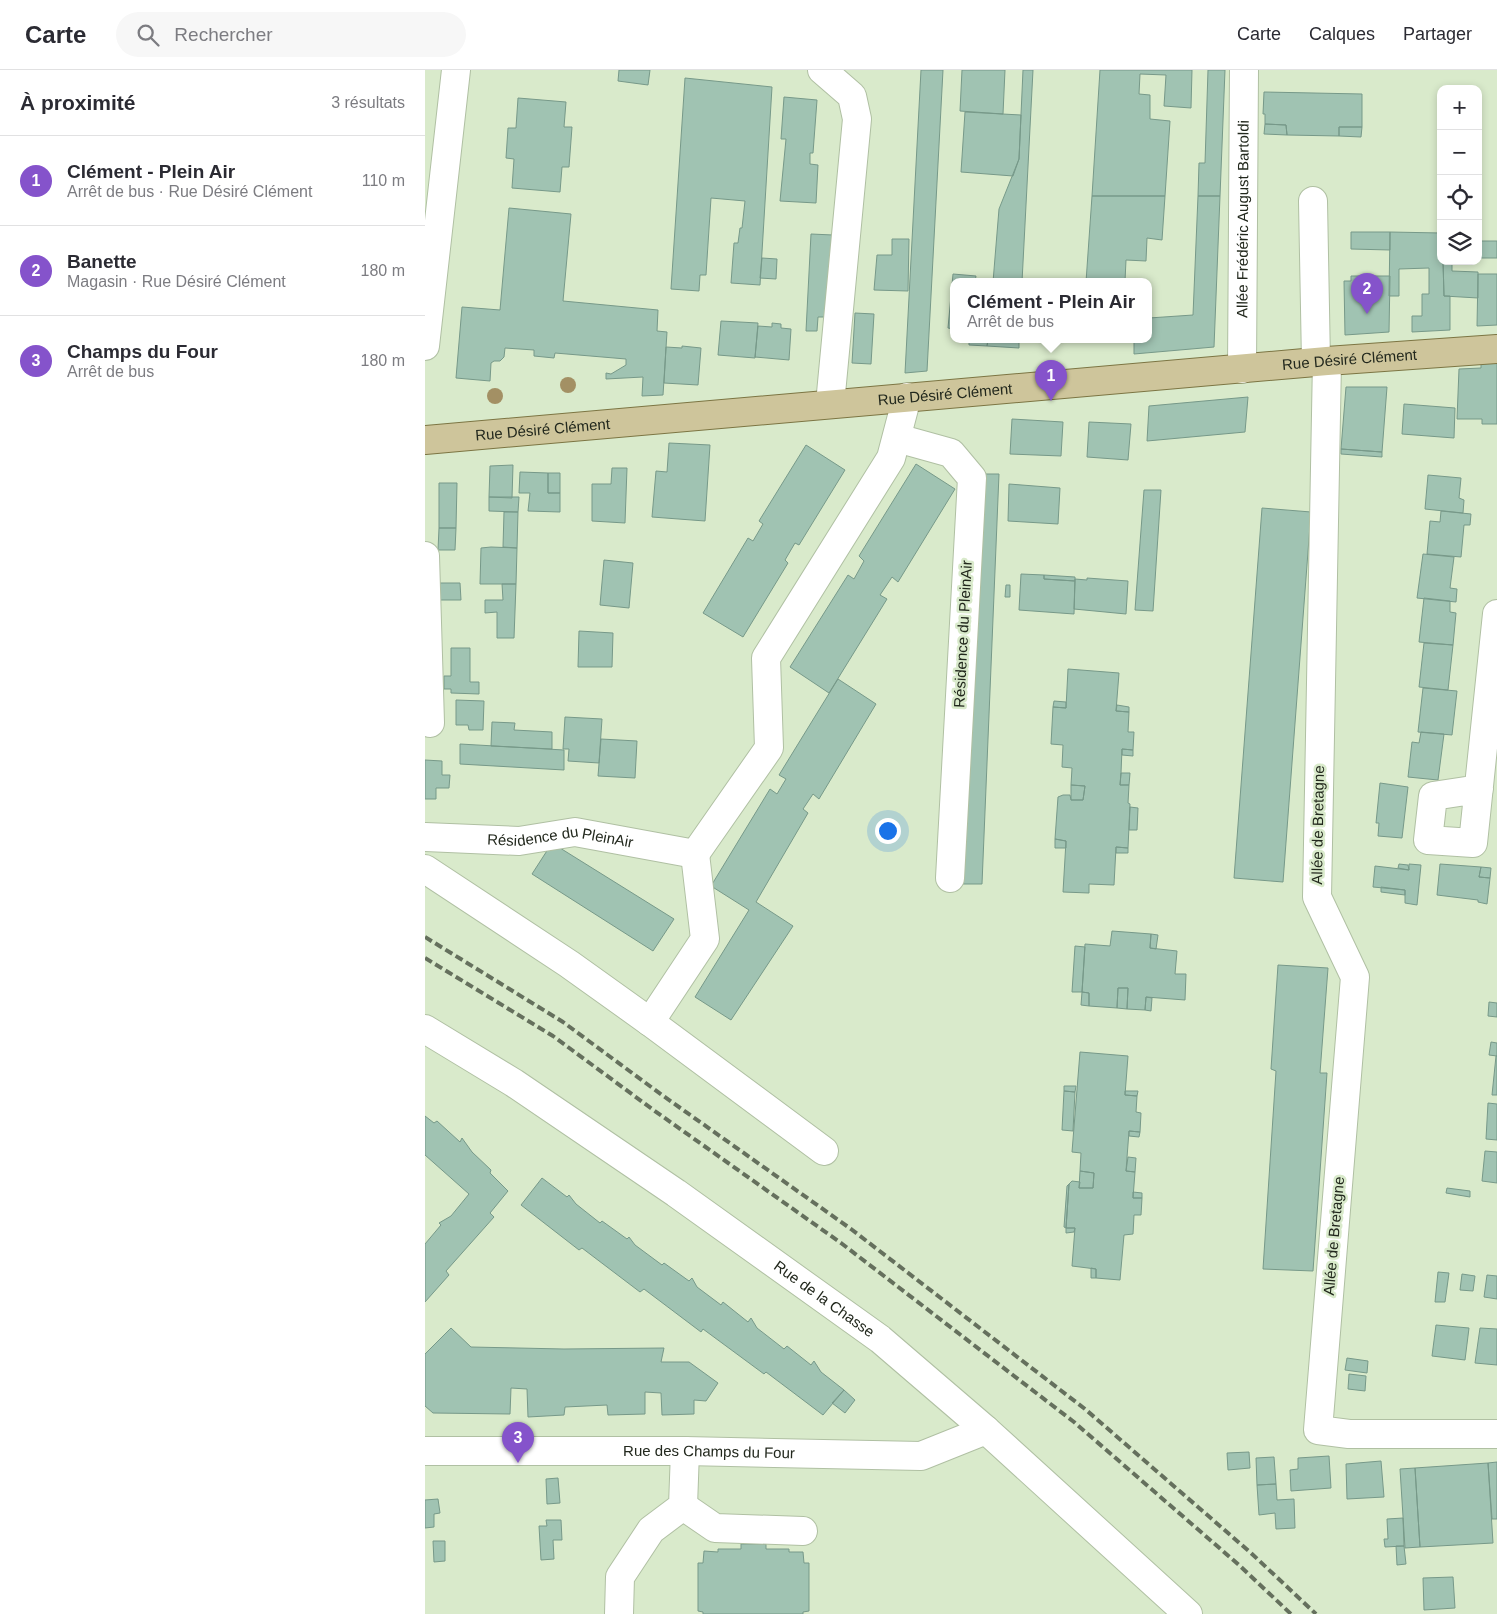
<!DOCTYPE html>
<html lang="fr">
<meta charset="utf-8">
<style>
body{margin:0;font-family:Arial,sans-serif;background:#f7f7f7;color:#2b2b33}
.controls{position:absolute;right:15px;top:15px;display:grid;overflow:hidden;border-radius:10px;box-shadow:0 2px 8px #0003}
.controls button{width:45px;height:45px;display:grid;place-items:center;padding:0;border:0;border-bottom:1px solid #e1e1e2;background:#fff;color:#2b2b33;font:25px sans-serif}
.you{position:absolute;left:462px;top:760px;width:18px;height:18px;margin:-12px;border:4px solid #fff;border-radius:50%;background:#1a73e8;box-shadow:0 0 0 8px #1a73e833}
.badge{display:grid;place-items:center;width:32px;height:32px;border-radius:50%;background:#8553cb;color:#fff;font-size:16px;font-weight:700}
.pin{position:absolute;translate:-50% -41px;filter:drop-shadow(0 1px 2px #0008)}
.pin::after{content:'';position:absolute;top:26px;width:18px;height:15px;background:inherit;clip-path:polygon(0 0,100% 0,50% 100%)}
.popup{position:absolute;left:525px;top:208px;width:202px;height:65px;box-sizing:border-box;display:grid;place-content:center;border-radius:10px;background:#fff;filter:drop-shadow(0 1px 4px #0005);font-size:16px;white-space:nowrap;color:#7c7c81}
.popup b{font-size:19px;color:#2b2b33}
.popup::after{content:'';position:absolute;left:50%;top:100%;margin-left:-10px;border:10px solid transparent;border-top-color:#fff}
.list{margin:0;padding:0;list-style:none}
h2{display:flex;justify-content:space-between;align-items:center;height:65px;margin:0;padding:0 20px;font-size:21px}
h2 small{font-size:16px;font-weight:400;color:#7c7c81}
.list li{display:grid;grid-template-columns:32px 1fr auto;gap:15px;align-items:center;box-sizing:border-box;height:90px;padding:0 20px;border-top:1px solid #e1e1e2}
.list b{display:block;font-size:19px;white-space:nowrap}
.list p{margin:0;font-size:16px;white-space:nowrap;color:#7c7c81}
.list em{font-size:16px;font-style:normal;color:#7c7c81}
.icon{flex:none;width:28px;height:28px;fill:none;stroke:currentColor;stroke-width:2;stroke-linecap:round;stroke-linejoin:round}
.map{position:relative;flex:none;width:1072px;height:1544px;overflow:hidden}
header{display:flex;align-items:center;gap:30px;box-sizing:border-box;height:70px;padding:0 25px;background:#fff;border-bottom:1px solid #e1e1e2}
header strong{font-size:24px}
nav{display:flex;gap:28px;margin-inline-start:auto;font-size:18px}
.search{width:350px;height:45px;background:#f7f7f7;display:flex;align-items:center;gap:12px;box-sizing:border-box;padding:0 18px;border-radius:28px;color:#7c7c81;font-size:19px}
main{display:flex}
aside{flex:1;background:#fff}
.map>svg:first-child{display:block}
.building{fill:#a0c3b2;stroke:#779989}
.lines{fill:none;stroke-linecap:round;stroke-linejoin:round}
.minor-casing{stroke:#b0c0a3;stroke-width:30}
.major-casing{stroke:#7c7543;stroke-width:30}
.minor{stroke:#fff;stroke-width:28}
.major{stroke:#cec59b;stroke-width:28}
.rail{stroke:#65705d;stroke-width:4;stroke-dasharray:8 4;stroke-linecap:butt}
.tree{fill:#a39064}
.labels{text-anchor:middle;stroke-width:5;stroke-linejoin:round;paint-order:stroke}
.street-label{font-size:15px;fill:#22281d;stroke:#d9eacb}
</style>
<header>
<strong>Carte</strong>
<div class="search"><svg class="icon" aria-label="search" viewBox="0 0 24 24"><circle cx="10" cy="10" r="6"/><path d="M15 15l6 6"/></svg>Rechercher</div>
<nav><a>Carte</a><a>Calques</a><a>Partager</a></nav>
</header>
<main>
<aside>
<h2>À proximité<small>3 résultats</small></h2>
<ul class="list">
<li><span class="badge">1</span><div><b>Clément - Plein Air</b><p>Arrêt de bus · Rue Désiré Clément</p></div><em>110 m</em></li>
<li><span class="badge">2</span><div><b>Banette</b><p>Magasin · Rue Désiré Clément</p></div><em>180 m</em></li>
<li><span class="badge">3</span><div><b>Champs du Four</b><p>Arrêt de bus</p></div><em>180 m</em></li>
</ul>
</aside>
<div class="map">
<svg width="1072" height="1544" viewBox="0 0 1072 1544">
<rect width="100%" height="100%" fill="#d9eacb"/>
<path class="building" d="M194,0H225L223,15L193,11Z
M496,0H518L502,301L480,303Z
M537,0H580L578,44L535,41Z
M598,0H608L597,212H568L574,139L594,89Z
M675,0H767L766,38L739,36L741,5L715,4L714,24L725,25V49L745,51L740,126H667Z
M783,0H800L795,126H773L774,93H780Z
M260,8L347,17L335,215L306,213L309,173H313L315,158H317L320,131L286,128L281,205H275L274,221L246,219Z
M839,22L937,24V57H914V66L862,65L861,55L840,54V44H838Z
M359,27L392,30L388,83H385V94L393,95L391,133L355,131L361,69H356Z
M93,28L141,32L139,57H147L144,97H137L135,122L87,118L89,89L81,88L83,58H91Z
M540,42L596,45L594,89L588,106L536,102Z
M840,54L861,55L862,65L839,64Z
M914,57H937L936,67L914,66Z
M667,126H740L737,170L722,168L721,191L701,190L700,211L683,210V212H661Z
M773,126H795L789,277L709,284V270H724V248L768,245Z
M84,138L146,144L138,231L233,240L232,261L242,262L238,325L217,326L218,307L181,309V303L186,304L201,295V289L130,283L129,288L109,286V280L80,278L79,287L75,291H69L66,293L65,311L31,308L37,237L75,240Z
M926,162H965V180L926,179Z
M965,162L1016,163V191H1018L1019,226H1025V260L987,262V246H997V224H1004V198L974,199V226H964Z
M386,164L408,165L404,247H393L392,261H381Z
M467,169H484L483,221L449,220L452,185H467Z
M1054,171H1072V188H1054Z
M337,188L352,189L351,209L335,208Z
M1018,191L1027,192V201L1053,202V228L1019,226Z
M528,204L551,206L550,212H528V259L523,258Z
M1053,204H1072V255L1052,256Z
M926,206H965L964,262L920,265L919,211H926Z
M430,243L449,244L446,294L427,293Z
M296,251L333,253L330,288L293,285Z
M347,253L356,254V258L366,259L364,290L330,287L333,256L347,257Z
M544,270H563L562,276L544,275Z
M563,270H594V278L562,276Z
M257,276L276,278L273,315L239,313L241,277L257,278Z
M1056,293H1072V354H1057V349H1032L1034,299L1056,298Z
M921,317H962L957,382L916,379Z
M823,327L820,362L722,371L724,336Z
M979,334L1030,338L1029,368L977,364Z
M587,349L638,352L636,386L585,384Z
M664,352L706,354L703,390L662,387Z
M244,373L285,375L280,451L227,447L231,401L242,402Z
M381,375L420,400L374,475L370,473L360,490L363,493L318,567L278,543L323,468L328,471L338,454L334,451Z
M916,379L957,382V387L916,384Z
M491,394L530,419L473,512L467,507L455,525L462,529L404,623L365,597L423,505L429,509L439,491L434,486Z
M88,395L87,428L64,427L65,396Z
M187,398H202L200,453L167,451V414H186Z
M95,402L123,403V423H135V442L103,441L105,423H94Z
M123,403H135V423H123Z
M551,404H574L557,814H535Z
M1003,405L1036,408L1034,428L1039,430L1038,443L1000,439Z
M14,413H32L31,458H14Z
M584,414L635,418L633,454L583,451Z
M719,420H736L728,541L710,540Z
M64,427H94L93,442L64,441Z
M837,438L886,442L858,812L809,808Z
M1016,441L1046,444L1045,455H1039L1036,487L1002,484L1005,451L1015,452Z
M79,442H93L92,478L78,477Z
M14,458H31L30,480H13Z
M66,477L92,478L91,514H55L56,478Z
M998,484L1029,487L1025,518L1032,519L1031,532L992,528Z
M179,490L208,493L204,538L175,535Z
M596,504L619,505V509L650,511L649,544L594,540Z
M619,505L650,507V511L619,509Z
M662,508L703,511L701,544L649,539L650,509L662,510Z
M13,513H35L36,530H13Z
M77,514H91L89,568H72V542L60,543V530H78Z
M581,515H585V527H580Z
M999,528L1025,531V542L1031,543L1028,575L994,572Z
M154,561L188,563L187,597H153Z
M999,573L1028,575L1023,620L994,617Z
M26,578H45V612H54V624L26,623V619H19V606H26Z
M643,599L694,603L691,641L704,642L703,662H709L708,680L697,679L696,703L695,715H704L703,733L705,734L703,778L691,777L689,815L664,814V823L638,822L641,771L630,769L633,727L638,725H645L646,730H658L660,716L646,715L647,698L637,697L638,675L626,674L628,637L641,638Z
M413,609L451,634L394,729L388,724L378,739L383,743L331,832L368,856L306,950L270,927L324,840L286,816L345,719L352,724L361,709L354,705Z
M998,618L1032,621L1027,665L993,662Z
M31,630L59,631L58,660H44L43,655H31Z
M629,631L641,632V638L628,637Z
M692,635L704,637V642L691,641Z
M140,647L177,649L174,693L143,691L144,679H138Z
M67,652L90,653L89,660L127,662V679L66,676Z
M996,662L1019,664L1013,710L983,707L987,672L994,673Z
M176,669L212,671L210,708L173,706Z
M35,674L139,680V700L35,694Z
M697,679L708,680V686L697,685Z
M0,690L17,691V705H25L24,718H11V729H0Z
M696,703H705L704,715H695Z
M955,713L983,717L977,768L953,766L954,753H951Z
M646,715L660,716L658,730H646Z
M705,737L713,738L712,760H704Z
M630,769L641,771V778H630Z
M127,773L249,849L228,881L107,804Z
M691,777L703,778V783H691Z
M974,794L983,795L984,800L973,798Z
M984,794L996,795L992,835L980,833V820L948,817L950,796L984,800Z
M1015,794L1056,797L1054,807L1065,808L1062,834L1053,832V830L1012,825Z
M1056,797L1066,798L1065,808L1054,807Z
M956,817L980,820V825L956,822Z
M687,861L726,864L725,878L752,881L750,904H761L760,930L721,927L720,940L702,939L703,918H693L692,938L664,936V923L657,922L660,874L685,876Z
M726,864L733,865L731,879L725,878Z
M650,876L660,877L657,922H647Z
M853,895L903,898L895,1003H902L888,1201L838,1199L851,1001L846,999Z
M693,918H703L702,939L692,938Z
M657,922L664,923V936L656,935Z
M721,927L727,928L726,941L720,940Z
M1064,932L1072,933V947L1063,946Z
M1066,972L1072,973V986L1064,985Z
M655,982L703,986L700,1025L712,1026L711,1042L716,1043L715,1062L704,1061L701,1101L710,1102L708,1128H717L716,1145H709L708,1164L699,1165L695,1210L671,1208V1199L647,1196L650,1158H641L644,1114L647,1111L655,1112L654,1118H668L669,1103L655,1101L656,1083L647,1082Z
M1071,986H1072V1025H1067Z
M639,1016H651L650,1022L639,1021Z
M639,1021L650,1022L648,1061L637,1060Z
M700,1021H713L712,1026L700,1025Z
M1063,1033L1072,1034V1070L1061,1069Z
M0,1046L9,1053L12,1051L35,1072L37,1068L47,1082L66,1100L65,1103L83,1121L65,1143L69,1147L21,1201L24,1205L0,1232V1174L16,1155L14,1153L26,1146L44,1124L0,1085Z
M704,1061L715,1062L714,1067L704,1066Z
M1060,1081L1072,1082V1113L1057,1111Z
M703,1087L711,1088L710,1102L701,1101Z
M655,1101L669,1103L668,1118H654Z
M117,1108L142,1127L144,1125L151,1134L175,1153L177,1151L202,1169L204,1167L210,1175L237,1195L239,1193L264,1211L267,1208L272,1217L296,1235L298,1232L323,1252L326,1248L332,1258L359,1279L362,1276L386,1295L389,1291L396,1302L419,1320L398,1345L341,1302L339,1304L278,1259L276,1262L219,1219L215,1222L157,1178L154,1180L96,1135Z
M644,1114L641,1158L639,1157L642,1116Z
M1022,1118L1045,1121V1127L1021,1123Z
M708,1122L717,1123V1128H708Z
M641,1158H650L649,1162L641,1163Z
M666,1198L671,1199V1208H666Z
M1013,1202L1024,1203L1020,1232H1010Z
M1037,1204L1050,1206L1048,1221L1035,1220Z
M1062,1205L1072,1206V1229L1059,1227Z
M1011,1255L1044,1258L1040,1290L1007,1286Z
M26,1258L46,1277L139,1279L239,1278L236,1292H264L293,1313L281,1331L269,1330V1344L237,1345L236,1323L220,1322V1344L183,1345L182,1335L140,1337L139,1345L103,1347L102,1319L86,1318L85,1344L8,1343L0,1336V1284Z
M1055,1258L1072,1259V1295L1050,1293Z
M922,1288L943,1291L942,1303L920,1300Z
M924,1304L941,1306L940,1321L923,1319Z
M419,1320L430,1330L420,1343L407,1333Z
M824,1382L825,1398L803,1400L802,1383Z
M904,1386L906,1418L866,1421L865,1400L873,1399V1388Z
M849,1387L851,1414L832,1415L831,1388Z
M956,1391L959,1427L922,1429L921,1394Z
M1072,1392V1449H1067L1063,1393Z
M1063,1393L1068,1473L995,1477L990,1398Z
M990,1398L995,1477L980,1478L975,1399Z
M133,1408L135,1433L122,1434L121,1409Z
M851,1414L852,1430L869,1429L870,1458L851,1459L850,1443L834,1445L832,1415Z
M13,1429L15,1443L9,1444V1457L0,1458V1430Z
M978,1448L979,1476L960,1477L959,1469H963L962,1449Z
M121,1450H136L137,1470H128L129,1489L116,1490L114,1456H122Z
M8,1471H20V1491L9,1492Z
M316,1474H341V1479H364V1482H378L379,1493H384V1541L378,1542V1544H278V1542L273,1541V1493H278L279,1481L293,1482V1479H316Z
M971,1476H979L981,1494L972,1495Z
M1028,1507L1030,1538L999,1540L998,1508Z"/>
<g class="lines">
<defs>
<g id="minor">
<path d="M397,0L427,26L432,49L405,334"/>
<path d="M888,131L891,292"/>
<path d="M0,276L31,0"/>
<path d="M902,291L892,827L930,907L893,1360L924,1364H1072"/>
<path id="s1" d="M817,299L819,0"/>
<path d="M472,368L526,383L547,408L525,808"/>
<path d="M0,486L5,653"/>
<path d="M1054,719L1008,726L1003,770L1048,773L1072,544"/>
<path id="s2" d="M0,767L94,771L150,762L270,784L344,678L341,588L466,388L482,327"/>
<path d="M270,784L280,869L225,952L399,1081"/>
<path d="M0,799L144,894L225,952"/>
<path id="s3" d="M0,959L89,1013L251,1123L455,1269L561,1360L763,1544"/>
<path id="s4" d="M0,1381H260L496,1386L561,1360"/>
<path d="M258,1436L290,1458L378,1461"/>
<path d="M194,1544L195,1507L226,1460L258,1436L260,1381"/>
</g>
<g id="major">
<path id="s5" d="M0,370L902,291L1072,279"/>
</g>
</defs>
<use href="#minor" class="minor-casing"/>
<use href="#major" class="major-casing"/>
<use href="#minor" class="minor"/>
<use href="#major" class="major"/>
<path class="rail" d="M0,867L138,952L237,1025L426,1159L660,1339L826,1483L891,1544
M0,888L128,966L227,1039L416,1173L649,1352L814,1495L866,1544"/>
</g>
<g class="tree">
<circle cx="143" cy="315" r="8"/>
<circle cx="70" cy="326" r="8"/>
</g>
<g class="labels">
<g class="street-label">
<text dy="5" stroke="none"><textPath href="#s1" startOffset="150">Allée Frédéric August Bartoldi</textPath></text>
<text dy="5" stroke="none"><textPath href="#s5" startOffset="928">Rue Désiré Clément</textPath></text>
<text dy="5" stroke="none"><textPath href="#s5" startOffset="522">Rue Désiré Clément</textPath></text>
<text dy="5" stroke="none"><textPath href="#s5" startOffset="118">Rue Désiré Clément</textPath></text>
<text transform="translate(538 564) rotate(-87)" y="5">Résidence du PleinAir</text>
<text transform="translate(893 755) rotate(-89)" y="5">Allée de Bretagne</text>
<text dy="5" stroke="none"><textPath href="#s2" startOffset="136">Résidence du PleinAir</textPath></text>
<text transform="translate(909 1166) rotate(-85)" y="5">Allée de Bretagne</text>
<text dy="5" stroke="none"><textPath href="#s3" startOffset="482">Rue de la Chasse</textPath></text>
<text dy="5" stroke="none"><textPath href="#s4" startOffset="284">Rue des Champs du Four</textPath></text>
</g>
</g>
</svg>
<div class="controls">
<button>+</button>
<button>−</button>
<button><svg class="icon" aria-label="locate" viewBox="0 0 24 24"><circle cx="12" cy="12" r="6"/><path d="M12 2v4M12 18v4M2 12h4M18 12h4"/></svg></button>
<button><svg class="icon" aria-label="layers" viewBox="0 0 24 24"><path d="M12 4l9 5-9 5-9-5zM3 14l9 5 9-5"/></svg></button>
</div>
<div class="you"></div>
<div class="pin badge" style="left:626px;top:331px">1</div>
<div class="popup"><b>Clément - Plein Air</b>Arrêt de bus</div>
<div class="pin badge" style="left:942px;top:244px">2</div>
<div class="pin badge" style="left:93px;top:1393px">3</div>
</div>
</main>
